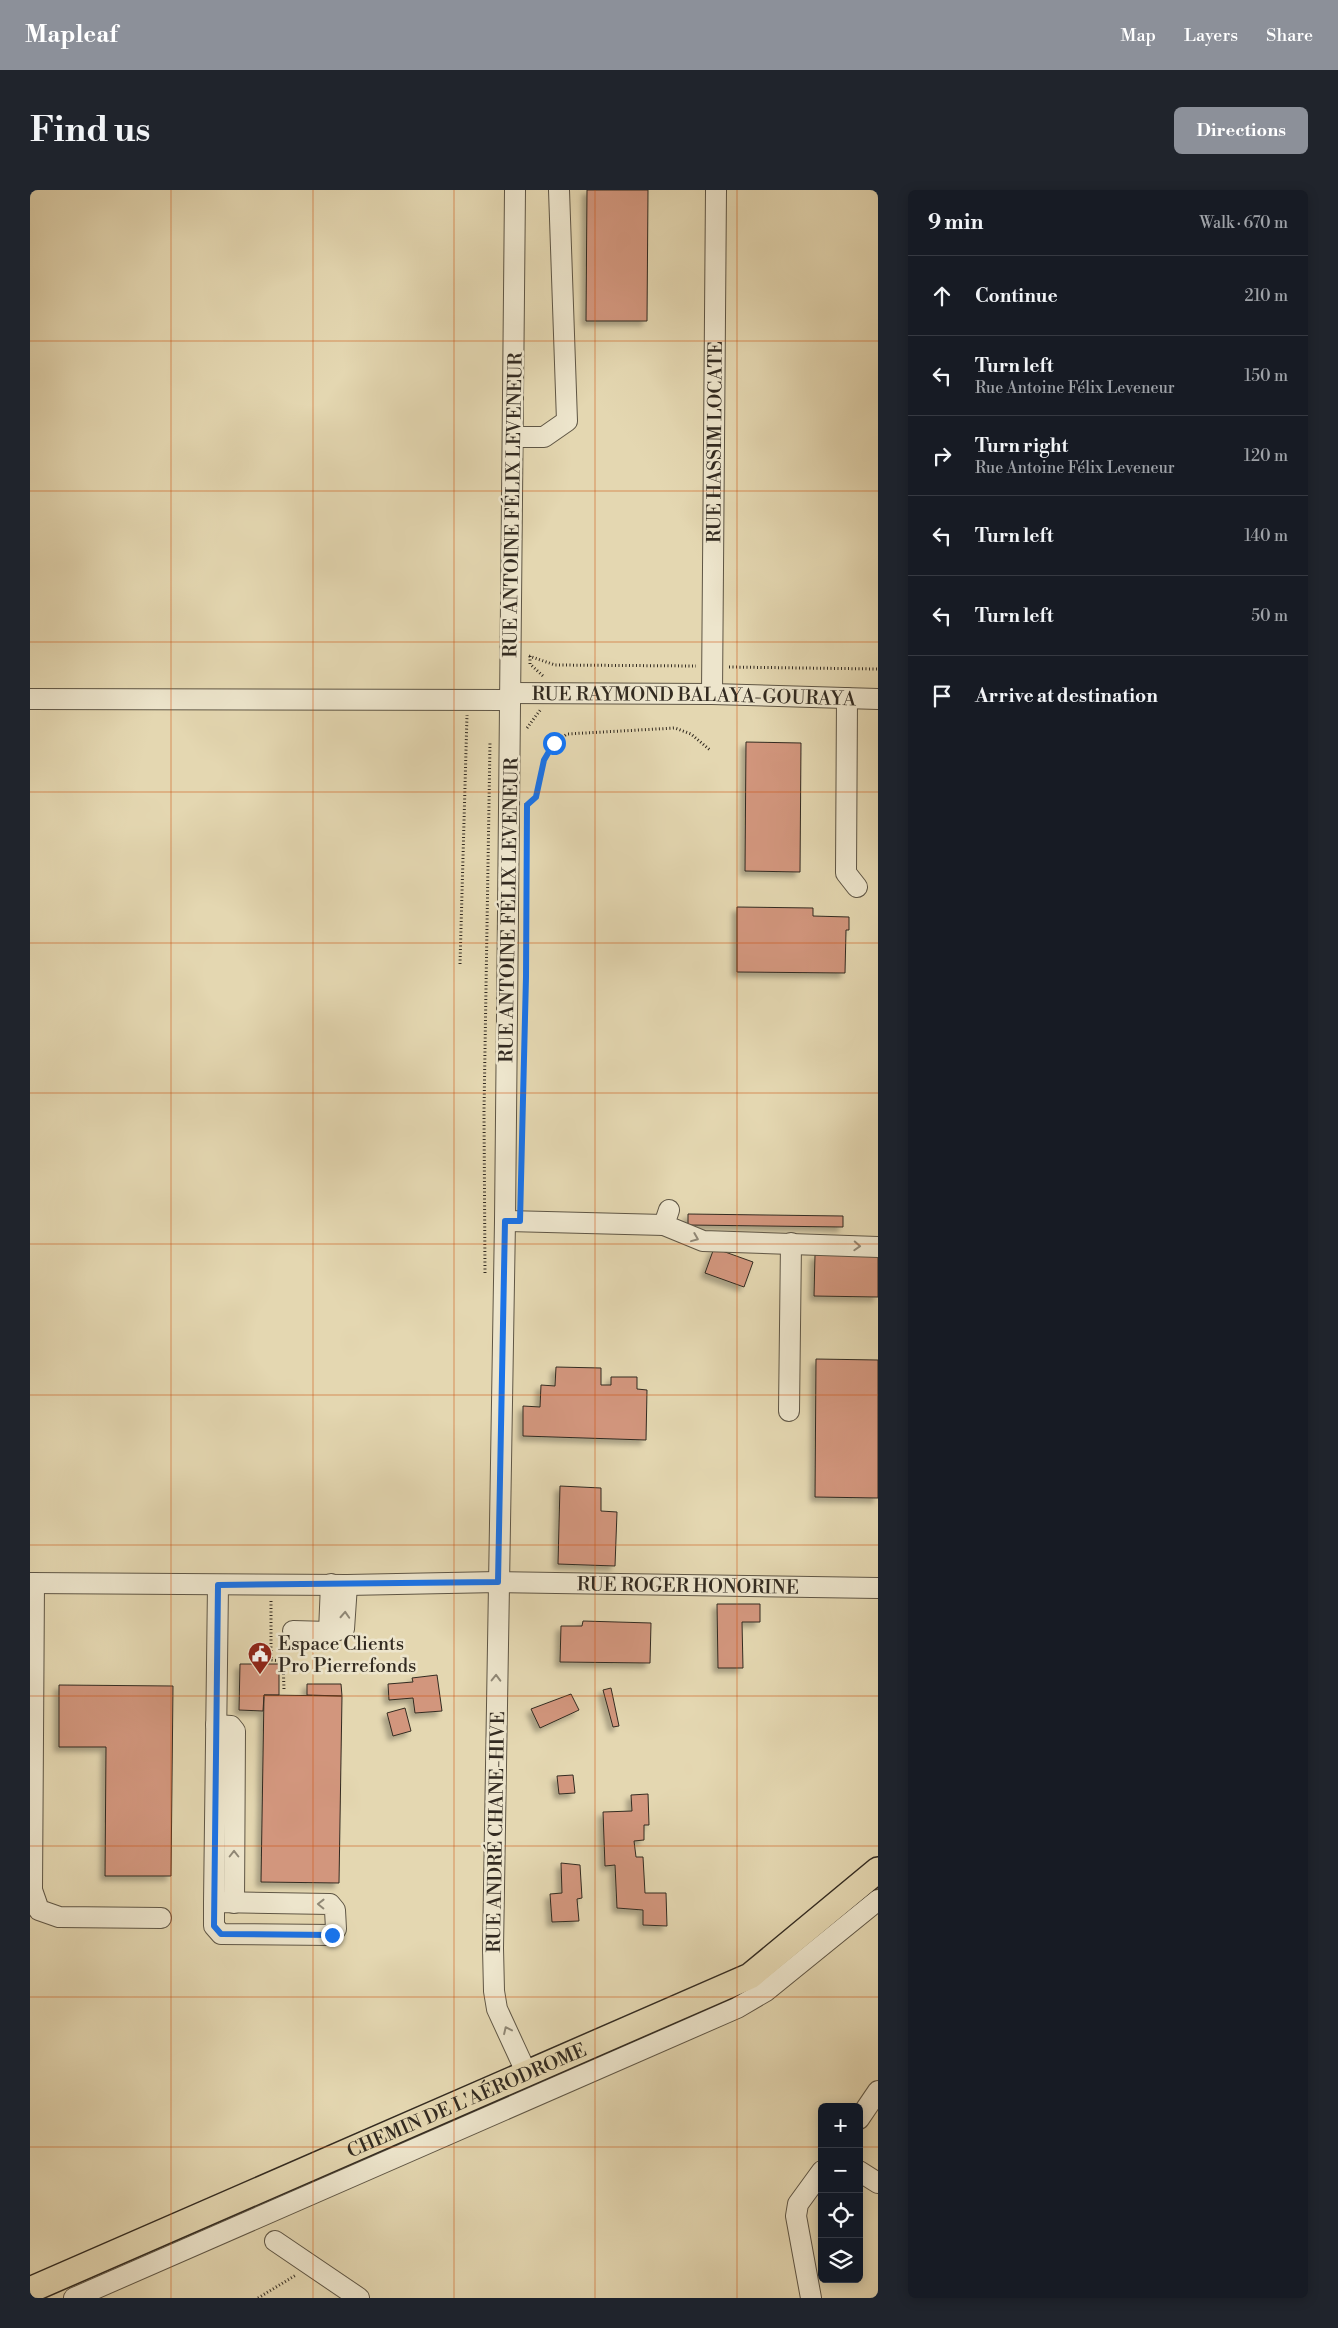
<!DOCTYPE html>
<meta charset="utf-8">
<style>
body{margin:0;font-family:"Libre Bodoni",serif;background:#20242c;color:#f1f3f6}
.controls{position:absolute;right:15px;bottom:15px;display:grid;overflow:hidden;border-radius:8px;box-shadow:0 2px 12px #0003}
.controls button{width:45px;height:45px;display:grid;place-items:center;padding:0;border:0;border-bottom:1px solid #363941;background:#171b24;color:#f1f3f6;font:25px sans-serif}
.stop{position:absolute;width:15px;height:15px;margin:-11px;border:4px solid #1a73e8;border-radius:50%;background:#fff}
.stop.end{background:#1a73e8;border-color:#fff;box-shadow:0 1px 5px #0008}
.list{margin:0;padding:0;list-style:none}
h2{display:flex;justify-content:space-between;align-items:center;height:65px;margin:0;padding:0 20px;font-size:21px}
h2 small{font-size:16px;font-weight:400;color:#9ea1a6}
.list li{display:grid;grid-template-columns:32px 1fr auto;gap:15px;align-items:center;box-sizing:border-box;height:80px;padding:0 20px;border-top:1px solid #363941}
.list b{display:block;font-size:19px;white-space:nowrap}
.list p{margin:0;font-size:16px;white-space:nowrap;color:#9ea1a6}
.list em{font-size:16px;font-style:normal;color:#9ea1a6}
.icon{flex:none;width:28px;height:28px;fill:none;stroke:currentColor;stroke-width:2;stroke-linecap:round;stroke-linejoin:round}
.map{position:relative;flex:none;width:848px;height:2108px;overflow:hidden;border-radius:8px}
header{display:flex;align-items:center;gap:30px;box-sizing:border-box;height:70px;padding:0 25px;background:#8c9099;color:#fff}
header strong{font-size:24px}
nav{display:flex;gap:28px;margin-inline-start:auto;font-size:18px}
.intro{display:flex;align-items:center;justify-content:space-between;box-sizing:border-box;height:120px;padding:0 30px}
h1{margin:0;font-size:35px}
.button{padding:12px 22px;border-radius:8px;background:#8c9099;color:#fff;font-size:18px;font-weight:700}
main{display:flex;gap:30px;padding:0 30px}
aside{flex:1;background:#171b24;border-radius:8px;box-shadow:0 2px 12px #0003}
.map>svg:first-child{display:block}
.building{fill:#d2967d;stroke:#332b21;filter:url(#shadow)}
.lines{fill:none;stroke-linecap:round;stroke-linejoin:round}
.minor-casing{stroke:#5f5645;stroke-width:22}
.major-casing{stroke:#332b21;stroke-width:28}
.path{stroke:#332b21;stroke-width:3;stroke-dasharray:1 2.5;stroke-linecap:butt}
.minor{stroke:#ede5cc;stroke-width:20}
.major{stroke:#e4d7b1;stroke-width:25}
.oneway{stroke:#908876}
.route{stroke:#1a73e8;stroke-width:6}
.grid{fill:none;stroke:#cd520f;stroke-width:1;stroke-opacity:0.55}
.labels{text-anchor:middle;stroke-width:5;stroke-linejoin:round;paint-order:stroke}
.street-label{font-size:19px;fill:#332b21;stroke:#ede5cc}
.poi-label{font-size:19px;fill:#332b21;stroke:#ede5cc;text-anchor:start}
</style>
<header>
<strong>Mapleaf</strong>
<nav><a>Map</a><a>Layers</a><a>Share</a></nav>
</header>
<div class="intro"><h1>Find us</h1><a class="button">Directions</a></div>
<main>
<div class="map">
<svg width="848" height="2108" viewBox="0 0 848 2108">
<defs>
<filter id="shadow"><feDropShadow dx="-4.5" dy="4.5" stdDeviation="2.5" flood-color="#0004"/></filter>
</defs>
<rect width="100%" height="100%" fill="#e4d7b1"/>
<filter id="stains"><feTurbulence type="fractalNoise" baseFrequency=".004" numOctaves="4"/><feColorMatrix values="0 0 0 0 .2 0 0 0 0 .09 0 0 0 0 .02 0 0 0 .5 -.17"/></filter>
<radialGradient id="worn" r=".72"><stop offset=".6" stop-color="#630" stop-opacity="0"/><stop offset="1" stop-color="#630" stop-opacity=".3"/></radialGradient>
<path class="building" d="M557,0H618L617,131H556Z
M716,552L771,553L770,682L715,681Z
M707,717L783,718V726L819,727V740H816L815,783L707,782Z
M658,1024L813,1026V1037L658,1035Z
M684,1058L723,1072L714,1097L675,1083Z
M785,1065L848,1066V1107L784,1106Z
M786,1169L848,1170V1308L785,1307Z
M526,1177L571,1178V1195H581V1187H607V1199L617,1200L616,1250L493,1246V1216L510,1217L511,1195L525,1196Z
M530,1296L571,1298V1321L587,1322L585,1376L528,1374Z
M687,1414H730V1432H712L713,1478H688Z
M553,1431L621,1433L620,1473L530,1472L531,1436H552Z
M210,1474H249V1505H234L233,1521L209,1520Z
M407,1485L412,1521L385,1523L383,1508L359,1510L358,1494L383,1492L382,1488Z
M277,1494H311L312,1506L277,1505Z
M29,1495L143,1496L141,1686H75L76,1557H29Z
M581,1498L589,1536L583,1537L573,1500Z
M541,1504L549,1520L510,1538L501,1519Z
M234,1505L312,1506L309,1693L231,1692Z
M375,1518L381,1541L363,1546L357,1523Z
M543,1585L545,1603L529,1604L527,1586Z
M618,1604L619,1635H614V1650L604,1651L606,1667H613L615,1703H636L637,1736L613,1735V1720L587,1718L585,1675L575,1676L573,1622L602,1621L601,1605Z
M531,1673L550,1675L552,1708L547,1709L549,1731L522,1732L520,1704L532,1703Z"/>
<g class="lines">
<defs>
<g id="minor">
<path d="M485,0L475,1031L463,1758L464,1801L467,1819L497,1884"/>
<path d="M483,247H514L537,231L529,0"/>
<path id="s1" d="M480,503L682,504L848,509"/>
<path id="s2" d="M682,504L686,0"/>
<path d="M817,508L816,683L827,697"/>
<path d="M0,509L480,510"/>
<path d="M639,1020L634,1035L673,1051L848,1057"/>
<path d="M475,1031L634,1035"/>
<path d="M759,1221L761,1053"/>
<path id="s3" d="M0,1393L317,1395L468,1392L848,1398"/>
<path d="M4,1393L2,1700L9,1720L29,1727L131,1728"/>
<path d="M263,1441L299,1442L314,1439L317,1395"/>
<path d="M299,1442L301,1394"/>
<path d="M186,1535L201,1536L205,1541L204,1713"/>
<path d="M184,1712L300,1714L305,1720L306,1739L302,1745L191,1744L184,1736V1712L188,1395"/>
<path d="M829,1929L848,1901"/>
<path d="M829,1981L848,1993"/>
<path d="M245,2051L329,2108"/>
<path d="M44,2108L707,1818L736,1801L848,1710"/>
<path d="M781,2108L766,2026L768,2014L792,1981"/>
</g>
<g id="major">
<path id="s4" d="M0,2100L720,1786L848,1680"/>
</g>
</defs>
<use href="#minor" class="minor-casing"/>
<use href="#major" class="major-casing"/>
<path class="path" d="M499,466L525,475L666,476
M500,466V474L513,486
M699,477L848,479
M497,538L511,519
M495,615L506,607C512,578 511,562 537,544L645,538L661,544L680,560
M430,774L437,525
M455,1083L454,921L460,552
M241,1411V1470L253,1471L254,1499
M228,2108L266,2085"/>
<use href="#minor" class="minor"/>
<use href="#major" class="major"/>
</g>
<defs><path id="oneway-chevron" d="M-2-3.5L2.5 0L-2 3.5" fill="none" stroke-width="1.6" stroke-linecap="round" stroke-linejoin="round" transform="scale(1.25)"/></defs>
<g class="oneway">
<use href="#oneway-chevron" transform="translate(665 1048) rotate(22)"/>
<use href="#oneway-chevron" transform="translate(827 1056) rotate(3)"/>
<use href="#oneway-chevron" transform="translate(315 1425) rotate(-87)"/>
<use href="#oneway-chevron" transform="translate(466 1488) rotate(-89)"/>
<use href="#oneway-chevron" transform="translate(204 1664) rotate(-90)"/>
<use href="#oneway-chevron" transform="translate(291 1714) rotate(-179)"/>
<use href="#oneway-chevron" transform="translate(477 1840) rotate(-115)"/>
</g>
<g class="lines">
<path class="route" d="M302,1745L191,1744L184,1736L188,1395L468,1392L475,1031H490L496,787L497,615L506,607L514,570L524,553"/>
</g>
<path class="grid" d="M141,0V2108M283,0V2108M424,0V2108M565,0V2108M707,0V2108M0,151H848M0,301H848M0,452H848M0,602H848M0,753H848M0,903H848M0,1054H848M0,1205H848M0,1355H848M0,1506H848M0,1656H848M0,1807H848M0,1957H792M829,1957H848"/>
<defs>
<symbol id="civic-pin" viewBox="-11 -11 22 30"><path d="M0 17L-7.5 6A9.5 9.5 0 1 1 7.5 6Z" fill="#8f2418" stroke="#ede5cc"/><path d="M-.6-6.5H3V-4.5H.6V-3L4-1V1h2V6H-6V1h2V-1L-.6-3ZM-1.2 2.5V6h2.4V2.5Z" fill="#fff"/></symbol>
</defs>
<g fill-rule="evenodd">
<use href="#civic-pin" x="216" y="1450" width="28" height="38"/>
</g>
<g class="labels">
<g class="street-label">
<text dy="7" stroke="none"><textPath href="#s2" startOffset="252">RUE HASSIM LOCATE</textPath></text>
<text transform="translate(482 315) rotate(-89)" y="7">RUE ANTOINE FÉLIX LEVENEUR</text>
<text dy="7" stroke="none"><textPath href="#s1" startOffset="184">RUE RAYMOND BALAYA-GOURAYA</textPath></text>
<text transform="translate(478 720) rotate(-89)" y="7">RUE ANTOINE FÉLIX LEVENEUR</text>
<text dy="7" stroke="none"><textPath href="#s3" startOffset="658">RUE ROGER HONORINE</textPath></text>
<text transform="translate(465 1642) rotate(-89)" y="7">RUE ANDRÉ CHANE-HIVE</text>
<text dy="7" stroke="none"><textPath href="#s4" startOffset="476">CHEMIN DE L'AÉRODROME</textPath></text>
</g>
<g class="poi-label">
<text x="248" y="1460">Espace Clients<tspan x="248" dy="22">Pro Pierrefonds</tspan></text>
</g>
</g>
<rect width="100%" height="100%" filter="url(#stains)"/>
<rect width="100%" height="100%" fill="url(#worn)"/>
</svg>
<div class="controls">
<button>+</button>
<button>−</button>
<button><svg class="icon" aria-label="locate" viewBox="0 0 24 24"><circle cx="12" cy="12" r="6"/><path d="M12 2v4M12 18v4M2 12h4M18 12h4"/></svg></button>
<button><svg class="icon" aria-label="layers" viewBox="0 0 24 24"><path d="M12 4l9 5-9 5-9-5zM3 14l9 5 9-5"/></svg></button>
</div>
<div class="stop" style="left:524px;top:553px"></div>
<div class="stop end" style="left:302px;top:1745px"></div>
</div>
<aside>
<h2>9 min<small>Walk · 670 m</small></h2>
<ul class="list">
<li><svg class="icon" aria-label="ahead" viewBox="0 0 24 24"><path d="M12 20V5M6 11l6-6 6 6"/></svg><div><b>Continue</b></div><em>210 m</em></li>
<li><svg class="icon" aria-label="left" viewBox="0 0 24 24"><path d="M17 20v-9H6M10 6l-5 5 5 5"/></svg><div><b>Turn left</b><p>Rue Antoine Félix Leveneur</p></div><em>150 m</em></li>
<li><svg class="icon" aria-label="right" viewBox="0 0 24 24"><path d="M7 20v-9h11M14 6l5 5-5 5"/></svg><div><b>Turn right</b><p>Rue Antoine Félix Leveneur</p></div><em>120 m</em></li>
<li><svg class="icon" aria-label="left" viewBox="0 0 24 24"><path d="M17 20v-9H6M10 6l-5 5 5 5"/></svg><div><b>Turn left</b></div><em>140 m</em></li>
<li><svg class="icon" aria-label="left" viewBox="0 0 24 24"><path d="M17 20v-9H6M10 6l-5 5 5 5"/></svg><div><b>Turn left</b></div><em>50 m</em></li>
<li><svg class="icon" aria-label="arrive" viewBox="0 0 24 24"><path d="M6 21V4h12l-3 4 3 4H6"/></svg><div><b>Arrive at destination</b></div></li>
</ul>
</aside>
</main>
